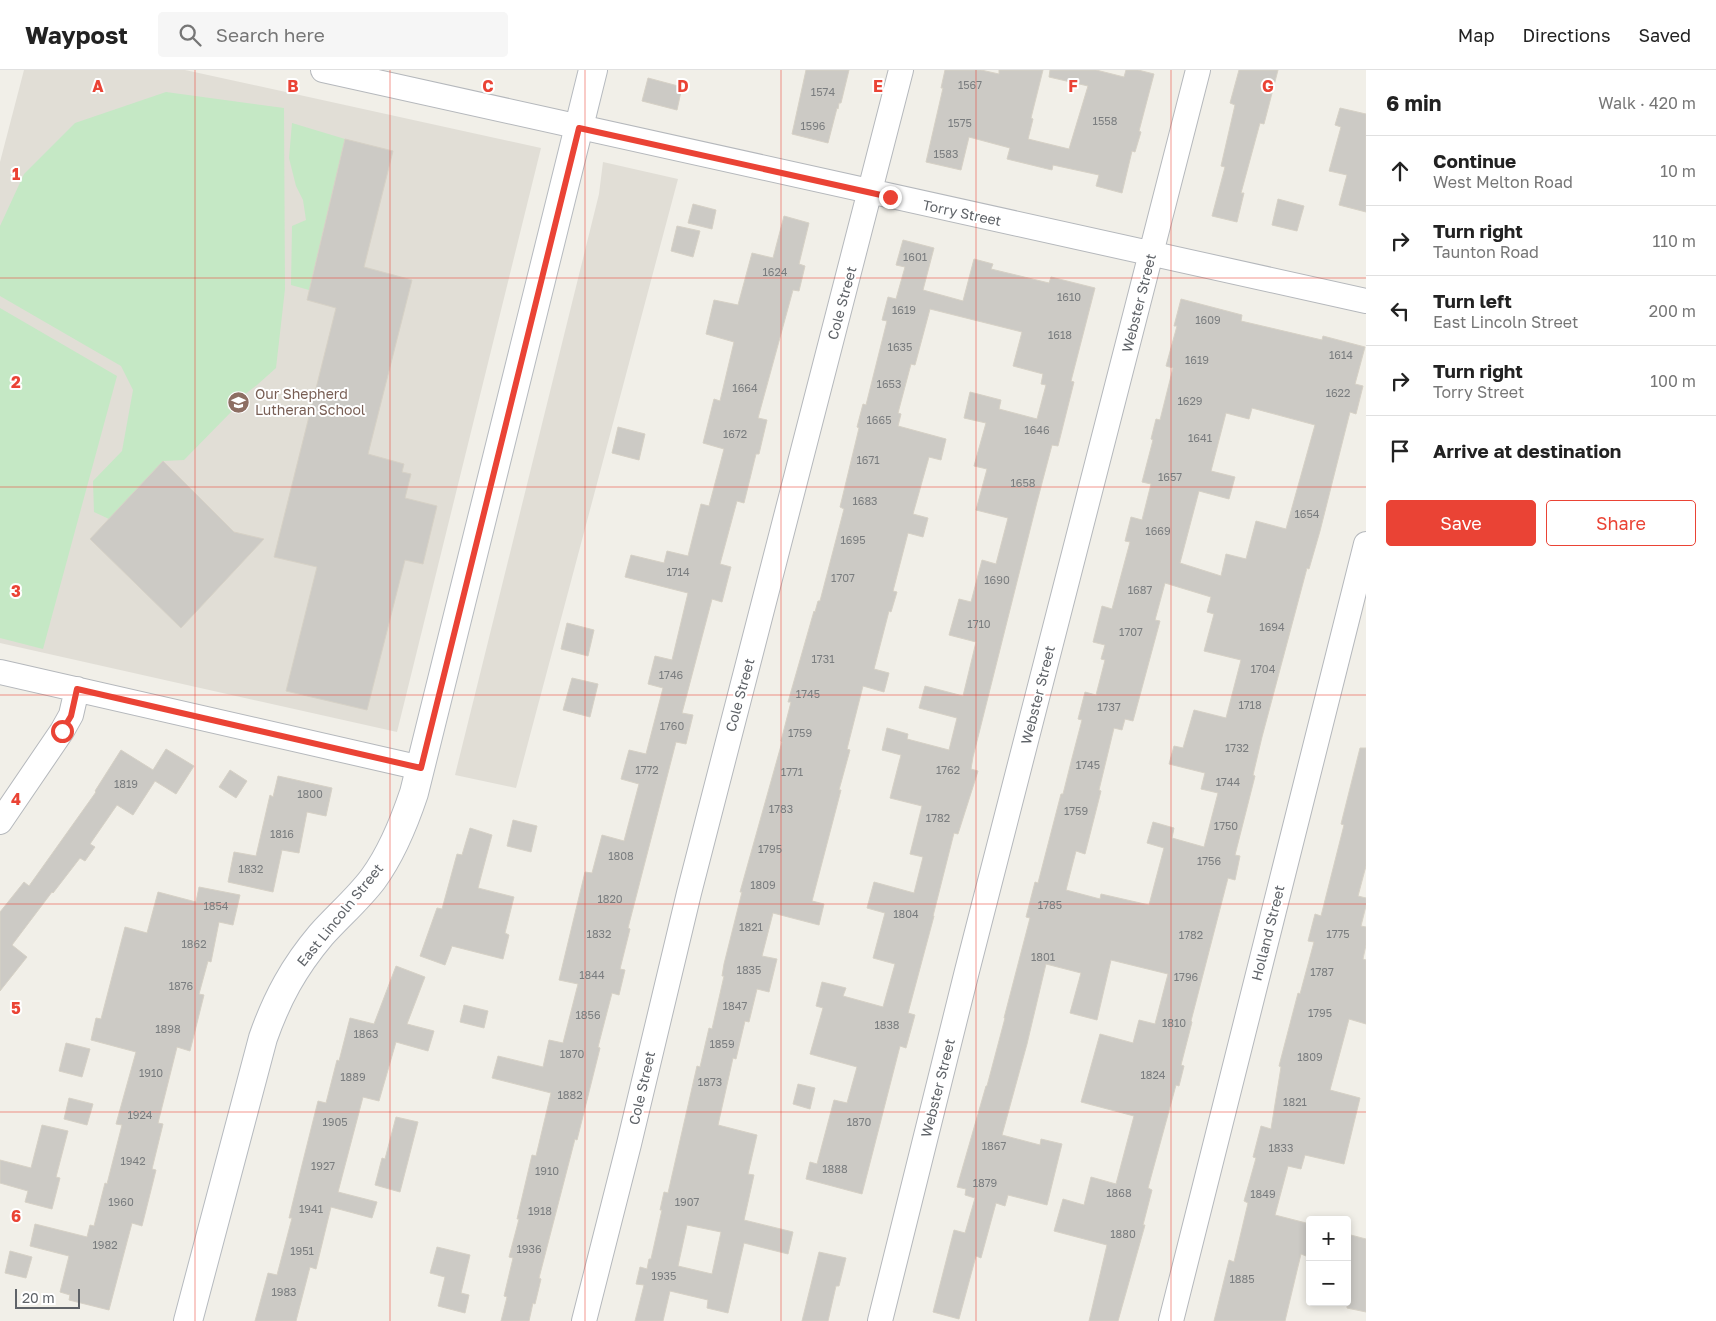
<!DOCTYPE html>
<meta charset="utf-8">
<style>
body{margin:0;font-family:"Golos Text",sans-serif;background:#f6f6f6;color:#222}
.controls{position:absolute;right:15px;bottom:15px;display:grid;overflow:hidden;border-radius:5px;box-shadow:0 2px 8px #0003}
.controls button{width:45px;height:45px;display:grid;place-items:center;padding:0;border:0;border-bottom:1px solid #e0e0e0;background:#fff;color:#222;font:25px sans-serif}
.scale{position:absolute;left:15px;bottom:12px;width:65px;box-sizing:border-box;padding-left:5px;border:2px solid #5f6368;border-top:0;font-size:14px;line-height:18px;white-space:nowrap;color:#5f6368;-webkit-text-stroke:4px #fff;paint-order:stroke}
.stop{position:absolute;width:15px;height:15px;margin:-11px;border:4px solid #ea4335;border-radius:50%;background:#fff}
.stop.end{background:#ea4335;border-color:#fff;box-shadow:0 1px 5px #0008}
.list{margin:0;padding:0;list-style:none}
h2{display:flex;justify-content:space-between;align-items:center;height:65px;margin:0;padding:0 20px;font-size:21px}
h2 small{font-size:16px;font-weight:400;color:#767676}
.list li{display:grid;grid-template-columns:32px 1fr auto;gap:15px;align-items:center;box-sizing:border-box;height:70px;padding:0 20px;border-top:1px solid #e0e0e0}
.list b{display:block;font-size:19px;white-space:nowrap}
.list p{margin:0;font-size:16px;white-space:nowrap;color:#767676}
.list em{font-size:16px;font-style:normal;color:#767676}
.actions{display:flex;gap:10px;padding:15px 20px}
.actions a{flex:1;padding:11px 0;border:1px solid #ea4335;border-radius:5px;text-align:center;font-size:18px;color:#ea4335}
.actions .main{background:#ea4335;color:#fff}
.icon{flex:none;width:28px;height:28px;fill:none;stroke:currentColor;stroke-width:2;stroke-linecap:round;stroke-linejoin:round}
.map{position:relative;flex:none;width:1366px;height:1251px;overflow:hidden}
header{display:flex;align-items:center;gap:30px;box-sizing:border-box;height:70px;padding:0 25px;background:#fff;border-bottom:1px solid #e0e0e0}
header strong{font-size:24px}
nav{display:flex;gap:28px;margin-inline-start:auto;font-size:18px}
.search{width:350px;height:45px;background:#f6f6f6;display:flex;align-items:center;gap:12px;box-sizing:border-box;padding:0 18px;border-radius:5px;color:#767676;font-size:19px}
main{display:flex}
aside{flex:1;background:#fff}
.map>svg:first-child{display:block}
.education{fill:#e1ded6}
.green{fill:#c5e8c5}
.building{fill:#cccac5;stroke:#d6d1c6;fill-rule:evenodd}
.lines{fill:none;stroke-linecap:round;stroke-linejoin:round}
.street-casing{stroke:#b5b8bc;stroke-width:26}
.secondary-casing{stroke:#b6babf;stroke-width:30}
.street{stroke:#fff;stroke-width:24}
.secondary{stroke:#fff;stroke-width:28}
.route{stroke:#ea4335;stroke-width:6}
.grid{fill:none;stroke:#ea4335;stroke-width:1;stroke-opacity:0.55}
.labels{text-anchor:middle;stroke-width:4;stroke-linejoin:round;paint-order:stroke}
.number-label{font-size:11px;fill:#7a7d7f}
.street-label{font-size:14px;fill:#5f6368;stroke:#fff}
.education-label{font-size:14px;fill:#785e54;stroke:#fff;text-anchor:start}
.grid-label{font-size:16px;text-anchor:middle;font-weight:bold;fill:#ea4335;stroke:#fff;stroke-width:4;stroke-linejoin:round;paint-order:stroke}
</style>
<header>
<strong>Waypost</strong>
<div class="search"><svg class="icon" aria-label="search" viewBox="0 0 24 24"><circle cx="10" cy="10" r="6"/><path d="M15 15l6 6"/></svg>Search here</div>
<nav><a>Map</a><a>Directions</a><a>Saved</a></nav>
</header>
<main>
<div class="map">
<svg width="1366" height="1251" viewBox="0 0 1366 1251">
<rect width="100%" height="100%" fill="#f1efe8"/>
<path class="education" d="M24,0H185L541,78L397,662L0,573V92Z
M603,92L678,109L516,718L455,705L599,124Z"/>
<path class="green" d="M166,22L284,38L285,219L276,298L257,315L227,338L233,340L184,390L163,391L109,449L94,442L93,411L122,381L133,320L121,296L0,226V156L24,104L75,53Z
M292,53L345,69L309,220L291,215L292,156L306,150L303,130L296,116L289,88Z
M0,238L117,306L43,579L0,568Z"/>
<path class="building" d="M806,0H849L841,33H839L838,39L837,38L828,73L792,64Z
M945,0H981L999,4V0H1043L1031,48L1033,49L1028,69L1069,79L1088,16L1049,7L1050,0H1096L1124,7L1126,0H1138L1154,4L1139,61L1141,62L1135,82L1132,81L1122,123L1096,116L1099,105L1053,95L1052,100L1007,89L1010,78L969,67L961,100L926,92L943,18H941Z
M1239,0H1278L1264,54L1260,53L1241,123H1244L1237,152L1212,146L1225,97L1221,96L1235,35L1230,33Z
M648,8L682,17L677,40L642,31Z
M1340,38L1366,44V142L1339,135L1347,105L1329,101L1341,57L1335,55Z
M345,69L393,81L364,197L412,210L368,384L404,394L402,402L411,404L405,428L437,436L423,494L405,490L367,640L286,621L317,497L274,487L336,238L307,230Z
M1278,129L1304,136L1297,161L1272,155Z
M693,134L716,140L712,159L688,153Z
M784,146L809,153L799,194L805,196L799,221L793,220L758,348L767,350L759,384H756L744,433L737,431L720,494L731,497L722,532L712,529L682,643L693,645L686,674L676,672L628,858L630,859L620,899L625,900L619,925L612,923L598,977L600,978L577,1070L575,1069L539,1208L541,1209L535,1234L533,1233L529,1251H501L507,1227L504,1226L513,1188L509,1187L519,1149H517L532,1085L536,1086L551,1023L492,1008L498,986L543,997L549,970L563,973L578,914L559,910L585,802L592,803L602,765L624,771L639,714L621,709L629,680L646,684L663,618L648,614L655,586L672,590L688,523L625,507L631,485L664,493L667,481L688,486L701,434L709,436L724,379L703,373L714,329L720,331L734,272L706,264L714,230L738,235L752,183L773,188Z
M677,156L700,161L693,187L671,181Z
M903,170L934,178L923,220L963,231L974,189L993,194L991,199L1049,213L1051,207L1095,218L1071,311L1074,312L1058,376L1052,375L1037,432L973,687L971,699L978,701L958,764L954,763L933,846H934L908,943L915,945L906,978L900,976L862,1124L806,1109L810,1092L817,1094L834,1030L847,1033L857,997L810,984L823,938L816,936L822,912L846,918L843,926L883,937L895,894L873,888L885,843L867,838L874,812L914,823L923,787L910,784L922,736L890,728L901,685L882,680L887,658L908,664L907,669L949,680L957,648L919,638L925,616L963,626L976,572L949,565L959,529L971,532L982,490L996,494L1008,448L976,440L987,399L974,396L986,353L964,348L970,322L1001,330L999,339L1037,349L1046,315L1041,314L1043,304L1013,296L1022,262L930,239L915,295L911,294L898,343L901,344L898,356L946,369L941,390L929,387L913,444L928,448L923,467L908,463L893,521L897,522L891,542L889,541L874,599L889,603L884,622L863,616L847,679L850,680L839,720H841L812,831L824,834L819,855L773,843L762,886L777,889L769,922L757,919L749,952L745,951L736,989L733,988L718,1055L757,1065L748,1104L754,1105L744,1150L793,1162L788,1184L744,1173L728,1243L707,1238L708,1230L670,1221L663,1251H635L644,1215L636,1214L640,1197L647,1199L649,1189H651L662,1140H660L664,1122L668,1123L697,996L700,997L709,958L712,959L724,906H722L724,894L742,822H740L782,672L781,671L791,632H788L814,541L815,542L818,531H820L844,439L840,437L859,358L857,357L863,334L866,335L887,251L882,250L888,227L896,229L905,197L896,195ZM687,1155L721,1162L712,1204L678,1196Z
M1181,229L1242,245L1241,251L1322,270L1323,266L1365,277L1355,314L1363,316L1356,344L1350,342L1320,461L1309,499L1307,498L1262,667L1253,705L1255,706L1235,785L1240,786L1235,810L1228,808L1191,951L1192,952L1181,995L1184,996L1179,1016L1176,1015L1148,1118L1152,1120L1143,1155H1145L1118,1251H1089L1107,1175L1054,1161L1063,1129L1084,1135L1091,1107L1116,1114L1134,1046L1081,1032L1100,964L1133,973L1139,950L1155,954L1168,904L1111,890L1097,950L1070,943L1081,903L1046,894L1027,974L1002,1065L1040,1075L1041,1069L1062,1074L1047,1135L1008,1125L1005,1136L996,1133L981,1188L976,1186L959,1249L933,1242L954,1160L965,1163L975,1128L965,1125L966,1119L957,1117L986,1016H987L1005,948H1004L1030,848L1026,847L1035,812L1038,813L1061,724H1063L1071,692L1082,650L1078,649L1085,622L1096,625L1105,590L1101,589L1105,575L1093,572L1102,536L1112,539L1130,472L1125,471L1131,447L1142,450L1151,414L1142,412L1153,370L1151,369L1156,349L1160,350L1173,298L1166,296L1177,256H1174ZM1252,338L1315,355L1286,459L1256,451L1246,489L1226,484L1221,506L1180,493L1199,421L1229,429L1235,407L1211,401L1226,343L1249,349ZM1165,513L1211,527L1207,542L1214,544L1204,581L1241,590L1226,648L1194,640L1183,678L1174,676L1169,694L1205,703L1201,719L1218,723L1204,777L1172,768L1174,758L1153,752L1147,773L1164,778L1149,835L1101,824L1100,829L1066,820L1076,781L1085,784L1101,721L1099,720L1114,658L1122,660L1125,649L1133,651L1160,551L1155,550Z
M618,357L645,364L639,390L612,383Z
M163,391L234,462L264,469L181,558L90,469Z
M567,553L594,560L588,586L561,579Z
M572,608L598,614L590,647L563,640Z
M1360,678H1366V796L1358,826L1366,828V836L1361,856L1366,857V875L1363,889L1366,890V954L1349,949L1330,1020L1360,1028L1344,1094L1305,1085L1301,1099L1288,1096L1275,1145L1310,1154V1171L1306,1186L1301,1184L1285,1251H1214L1229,1190L1234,1192L1248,1133L1244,1131L1256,1088L1253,1087L1261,1056L1271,1059L1281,997L1279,996L1298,923L1300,924L1314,872L1308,871L1315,844L1321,846L1344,755L1341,754Z
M166,679L194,696L176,724L155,711L133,745L117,735L90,774L95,777L85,791L80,788L53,823L52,822L12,875L27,887L0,921V842L24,812L29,816L49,788L96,722L95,721L121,680L153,700Z
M230,700L247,711L236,728L219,717Z
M278,706L332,718L326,746L307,742L299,783L282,780L273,822L228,812L234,782L256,786L270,725L273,727Z
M513,750L537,756L531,782L507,776Z
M470,758L492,765L478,818L514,827L505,863L509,865L503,889L452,876L445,895L420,886L437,838L442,839L457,784L462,785Z
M199,817L240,825L233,855L219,852L211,892L208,891L199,924L204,925L190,981L177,977L158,1053L163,1054L152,1099L156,1100L142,1156L132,1153L109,1240L69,1230L70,1225L60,1222L69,1186L30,1176L35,1154L87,1167L90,1155L94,1156L105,1113L107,1114L122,1055L116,1054L136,982L91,970L96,948L101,949L125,857L147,863L158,822L196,832Z
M396,896L425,907L407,954L434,961L428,981L396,972L379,1031L363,1027L338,1122L377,1132L372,1148L331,1137L316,1199L310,1197L296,1251H255L268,1203L277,1205L292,1148H289L299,1107L318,1031L326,1033L337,990L339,991L350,948L374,954Z
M464,935L488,941L484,958L460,952Z
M66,973L90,979L82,1007L59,1001Z
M798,1014L815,1018L810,1039L793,1034Z
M69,1028L93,1034L87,1055L64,1049Z
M396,1047L418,1052L400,1122L375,1115L382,1088L385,1089Z
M42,1055L68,1061L56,1107L60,1108L52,1139L25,1132L28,1121L0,1113V1090L31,1098Z
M1347,1164L1366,1169V1242L1347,1238Z
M437,1177L470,1185L461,1223L469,1225L465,1243L438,1236L445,1207L430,1203Z
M10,1181L32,1187L26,1208L5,1203Z
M819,1182L846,1188L839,1216H836L828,1251H802Z"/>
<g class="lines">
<defs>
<path id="street" d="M323,0L1366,231
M0,602L421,698
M0,752L62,661L71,645L77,619
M584,1251L629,1074L689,823L901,0
M880,1251L967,901L1198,0
M1171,1251L1366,474"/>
<path id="secondary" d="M188,1251L263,968C277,928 294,897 321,865C338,846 358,829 373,809C392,783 404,753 414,723L593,0"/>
</defs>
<use href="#street" class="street-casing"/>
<use href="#secondary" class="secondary-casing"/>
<use href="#street" class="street"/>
<use href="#secondary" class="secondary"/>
</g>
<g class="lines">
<path class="route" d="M62,661L71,646L77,619L421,698L579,58L890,127"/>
</g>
<path class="grid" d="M195,0V1251M390,0V1251M585,0V1251M781,0V1251M976,0V1251M1171,0V1251M0,208H1366M0,417H1366M0,625H1366M0,834H1366M0,1042H1366"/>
<defs>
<symbol id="school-disc" viewBox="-11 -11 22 22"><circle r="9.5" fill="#8d6e63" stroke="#fff"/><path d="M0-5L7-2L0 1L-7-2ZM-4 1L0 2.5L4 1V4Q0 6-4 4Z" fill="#fff"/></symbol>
</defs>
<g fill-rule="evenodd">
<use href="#school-disc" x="226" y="320" width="25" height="25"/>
</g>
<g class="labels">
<g class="number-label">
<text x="970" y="19">1567</text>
<text x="823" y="26">1574</text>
<text x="1105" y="55">1558</text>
<text x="960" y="57">1575</text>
<text x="813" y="60">1596</text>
<text x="946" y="88">1583</text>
<text x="915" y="191">1601</text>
<text x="775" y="206">1624</text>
<text x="1069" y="231">1610</text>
<text x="904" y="244">1619</text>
<text x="1208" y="254">1609</text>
<text x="1060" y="269">1618</text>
<text x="900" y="281">1635</text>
<text x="1341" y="289">1614</text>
<text x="1197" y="294">1619</text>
<text x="889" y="318">1653</text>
<text x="745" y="322">1664</text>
<text x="1338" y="327">1622</text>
<text x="1190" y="335">1629</text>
<text x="879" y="354">1665</text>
<text x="1037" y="364">1646</text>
<text x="735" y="368">1672</text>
<text x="1200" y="372">1641</text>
<text x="868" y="394">1671</text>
<text x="1170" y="411">1657</text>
<text x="1023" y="417">1658</text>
<text x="865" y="435">1683</text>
<text x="1307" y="448">1654</text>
<text x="1158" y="465">1669</text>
<text x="853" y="474">1695</text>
<text x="678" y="506">1714</text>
<text x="843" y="512">1707</text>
<text x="997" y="514">1690</text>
<text x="1140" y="524">1687</text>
<text x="979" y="558">1710</text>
<text x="1272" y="561">1694</text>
<text x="1131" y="566">1707</text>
<text x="823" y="593">1731</text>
<text x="1263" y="603">1704</text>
<text x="671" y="609">1746</text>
<text x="808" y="628">1745</text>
<text x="1250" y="639">1718</text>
<text x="1109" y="641">1737</text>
<text x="672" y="660">1760</text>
<text x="800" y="667">1759</text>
<text x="1237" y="682">1732</text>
<text x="1088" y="699">1745</text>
<text x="647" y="704">1772</text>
<text x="948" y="704">1762</text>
<text x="792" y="706">1771</text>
<text x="1228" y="716">1744</text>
<text x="126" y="718">1819</text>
<text x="310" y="728">1800</text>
<text x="781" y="743">1783</text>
<text x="1076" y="745">1759</text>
<text x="938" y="752">1782</text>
<text x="1226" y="760">1750</text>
<text x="282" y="768">1816</text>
<text x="770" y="783">1795</text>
<text x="621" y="790">1808</text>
<text x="1209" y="795">1756</text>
<text x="251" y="803">1832</text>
<text x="763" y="819">1809</text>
<text x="610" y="833">1820</text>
<text x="1050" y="839">1785</text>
<text x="216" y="840">1854</text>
<text x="906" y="848">1804</text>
<text x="751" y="861">1821</text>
<text x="599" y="868">1832</text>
<text x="1338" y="868">1775</text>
<text x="1191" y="869">1782</text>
<text x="194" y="878">1862</text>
<text x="1043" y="891">1801</text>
<text x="749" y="904">1835</text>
<text x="1322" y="906">1787</text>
<text x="592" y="909">1844</text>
<text x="1186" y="911">1796</text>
<text x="181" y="920">1876</text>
<text x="735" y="940">1847</text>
<text x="1320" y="947">1795</text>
<text x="588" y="949">1856</text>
<text x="1174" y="957">1810</text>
<text x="887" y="959">1838</text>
<text x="168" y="963">1898</text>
<text x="366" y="968">1863</text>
<text x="722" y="978">1859</text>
<text x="572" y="988">1870</text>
<text x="1310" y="991">1809</text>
<text x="151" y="1007">1910</text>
<text x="1153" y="1009">1824</text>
<text x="353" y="1011">1889</text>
<text x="710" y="1016">1873</text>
<text x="570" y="1029">1882</text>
<text x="1295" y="1036">1821</text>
<text x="140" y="1049">1924</text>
<text x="335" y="1056">1905</text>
<text x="859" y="1056">1870</text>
<text x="994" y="1080">1867</text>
<text x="1281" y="1082">1833</text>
<text x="133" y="1095">1942</text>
<text x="323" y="1100">1927</text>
<text x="835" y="1103">1888</text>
<text x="547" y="1105">1910</text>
<text x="985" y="1117">1879</text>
<text x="1119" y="1127">1868</text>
<text x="1263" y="1128">1849</text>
<text x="121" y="1136">1960</text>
<text x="687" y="1136">1907</text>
<text x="311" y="1143">1941</text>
<text x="540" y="1145">1918</text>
<text x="1123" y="1168">1880</text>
<text x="105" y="1179">1982</text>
<text x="529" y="1183">1936</text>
<text x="302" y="1185">1951</text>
<text x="664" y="1210">1935</text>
<text x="1242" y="1213">1885</text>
<text x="284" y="1226">1983</text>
</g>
<g class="street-label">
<text transform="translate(962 143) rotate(12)" y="5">Torry Street</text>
<text transform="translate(842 233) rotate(-75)" y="5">Cole Street</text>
<text transform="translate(1139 233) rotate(-76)" y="5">Webster Street</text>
<text transform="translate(740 625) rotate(-75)" y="5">Cole Street</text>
<text transform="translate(1038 625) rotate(-76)" y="5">Webster Street</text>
<text transform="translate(340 845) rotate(-51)" y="5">East Lincoln Street</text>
<text transform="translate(1268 863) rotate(-76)" y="5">Holland Street</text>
<text transform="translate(642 1018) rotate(-77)" y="5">Cole Street</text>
<text transform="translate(938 1018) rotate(-76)" y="5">Webster Street</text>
</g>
<g class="education-label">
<text x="255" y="329">Our Shepherd<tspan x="255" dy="16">Lutheran School</tspan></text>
</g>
</g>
<g class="grid-label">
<text x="98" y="22">A</text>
<text x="293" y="22">B</text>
<text x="488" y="22">C</text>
<text x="683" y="22">D</text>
<text x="878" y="22">E</text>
<text x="1073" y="22">F</text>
<text x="1268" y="22">G</text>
<text x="16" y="110">1</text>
<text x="16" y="318">2</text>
<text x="16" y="527">3</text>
<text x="16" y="735">4</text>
<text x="16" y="944">5</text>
<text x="16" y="1152">6</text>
</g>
</svg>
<div class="controls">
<button>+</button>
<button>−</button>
</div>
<div class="scale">20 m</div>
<div class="stop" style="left:62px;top:661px"></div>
<div class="stop end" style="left:890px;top:127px"></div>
</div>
<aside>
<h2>6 min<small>Walk · 420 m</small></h2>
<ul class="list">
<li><svg class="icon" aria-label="ahead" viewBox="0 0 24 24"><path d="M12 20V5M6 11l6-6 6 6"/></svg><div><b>Continue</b><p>West Melton Road</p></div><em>10 m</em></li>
<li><svg class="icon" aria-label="right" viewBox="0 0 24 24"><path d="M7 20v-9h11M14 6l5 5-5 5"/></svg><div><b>Turn right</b><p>Taunton Road</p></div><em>110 m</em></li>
<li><svg class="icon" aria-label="left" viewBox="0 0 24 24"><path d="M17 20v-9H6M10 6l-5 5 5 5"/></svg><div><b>Turn left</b><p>East Lincoln Street</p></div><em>200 m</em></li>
<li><svg class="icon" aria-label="right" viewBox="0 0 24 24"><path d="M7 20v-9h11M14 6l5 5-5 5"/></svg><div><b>Turn right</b><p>Torry Street</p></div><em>100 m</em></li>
<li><svg class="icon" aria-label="arrive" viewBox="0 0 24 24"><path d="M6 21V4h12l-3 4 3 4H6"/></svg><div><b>Arrive at destination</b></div></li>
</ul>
<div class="actions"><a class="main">Save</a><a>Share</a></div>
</aside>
</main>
